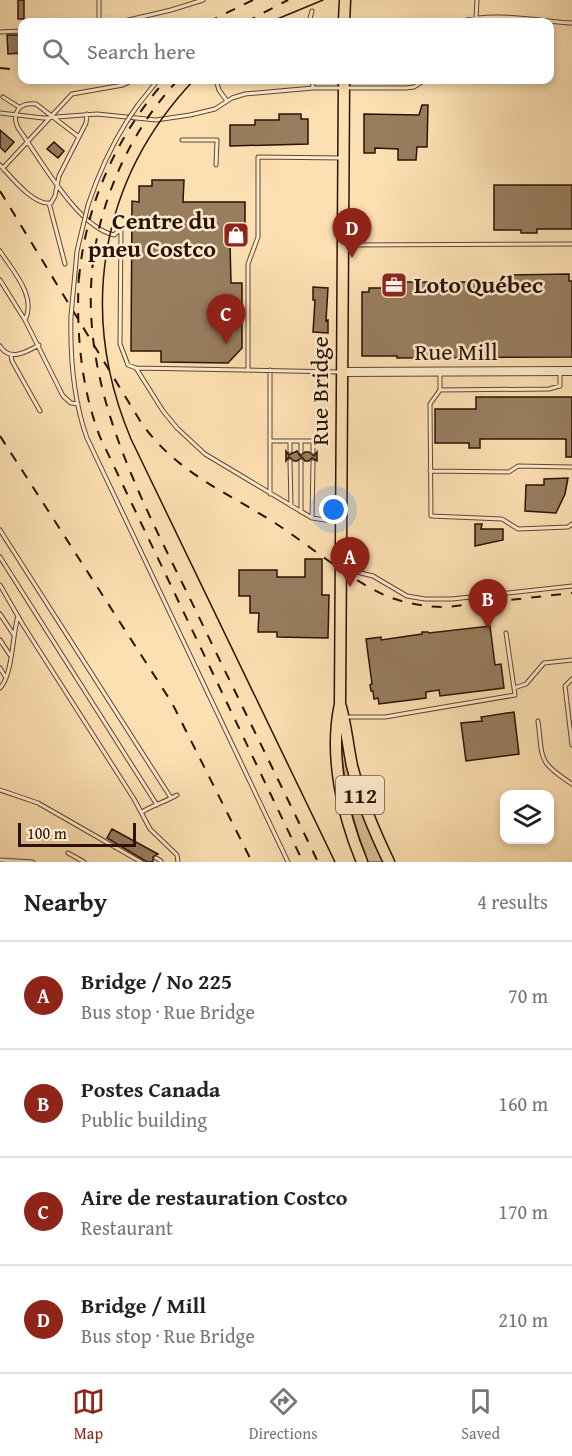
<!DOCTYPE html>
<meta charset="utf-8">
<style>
body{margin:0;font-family:"Gentium Book Plus",serif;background:#f2f2f2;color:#222}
.controls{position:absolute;right:18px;bottom:18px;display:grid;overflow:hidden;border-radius:12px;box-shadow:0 3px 9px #0003}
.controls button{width:54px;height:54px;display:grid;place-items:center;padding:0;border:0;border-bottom:2px solid #e0e0e0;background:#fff;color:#222;font:30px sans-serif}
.scale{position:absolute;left:18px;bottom:15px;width:118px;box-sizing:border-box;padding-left:6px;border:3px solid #2a1206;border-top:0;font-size:16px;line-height:21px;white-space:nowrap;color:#2a1206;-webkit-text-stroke:4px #feebcd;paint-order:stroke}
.you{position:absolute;left:334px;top:510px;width:21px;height:21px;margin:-15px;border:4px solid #fff;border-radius:50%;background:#1a73e8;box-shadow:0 0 0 9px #1a73e833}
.badge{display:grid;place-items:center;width:39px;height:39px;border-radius:50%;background:#8f2418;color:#fff;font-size:20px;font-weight:700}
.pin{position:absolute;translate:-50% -50px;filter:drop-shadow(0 2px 3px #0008)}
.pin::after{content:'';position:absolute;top:32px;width:21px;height:18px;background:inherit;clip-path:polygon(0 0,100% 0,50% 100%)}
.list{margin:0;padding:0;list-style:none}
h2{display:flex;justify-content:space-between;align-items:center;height:78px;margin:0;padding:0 24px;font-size:26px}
h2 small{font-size:20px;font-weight:400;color:#767676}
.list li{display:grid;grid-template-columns:39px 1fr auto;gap:18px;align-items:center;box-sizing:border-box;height:108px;padding:0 24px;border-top:2px solid #e0e0e0}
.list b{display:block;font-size:22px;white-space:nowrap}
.list p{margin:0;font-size:20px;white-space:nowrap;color:#767676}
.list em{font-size:20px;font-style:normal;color:#767676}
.icon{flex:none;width:33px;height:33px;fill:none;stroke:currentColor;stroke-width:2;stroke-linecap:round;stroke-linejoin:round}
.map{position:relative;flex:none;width:572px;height:862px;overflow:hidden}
.search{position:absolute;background:#fff;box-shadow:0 3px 9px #0003;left:18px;right:18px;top:18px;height:66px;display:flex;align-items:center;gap:15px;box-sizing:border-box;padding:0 21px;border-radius:12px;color:#767676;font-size:22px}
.sheet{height:510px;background:#fff}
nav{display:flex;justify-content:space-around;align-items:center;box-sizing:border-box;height:84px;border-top:2px solid #e0e0e0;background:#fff;font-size:16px;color:#767676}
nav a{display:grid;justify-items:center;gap:3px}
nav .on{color:#8f2418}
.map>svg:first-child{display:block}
.green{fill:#d9bd95;stroke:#82684e;stroke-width:1.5}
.building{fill:#987d5f;stroke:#2a1206;stroke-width:1.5}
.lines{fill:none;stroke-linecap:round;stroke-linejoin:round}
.service-casing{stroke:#5f4631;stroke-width:5}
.tertiary-casing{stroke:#5f4631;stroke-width:10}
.primary-casing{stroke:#2a1206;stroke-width:13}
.service{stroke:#feebcd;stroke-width:3}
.tertiary{stroke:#feebcd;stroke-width:8}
.primary{stroke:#fde0b2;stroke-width:10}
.tram{stroke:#2a1206;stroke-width:1.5}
.rail{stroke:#2a1206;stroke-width:2;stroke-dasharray:10 10;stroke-linecap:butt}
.service-bridge-casing{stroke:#5f4631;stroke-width:5;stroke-linecap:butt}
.service-bridge{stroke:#feebcd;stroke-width:3}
.labels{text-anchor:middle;stroke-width:5;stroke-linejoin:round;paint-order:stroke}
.shield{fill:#feebcd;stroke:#6a5342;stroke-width:1.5}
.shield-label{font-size:22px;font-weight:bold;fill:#2a1206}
.poi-label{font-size:24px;font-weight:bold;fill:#2a1206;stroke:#feebcd;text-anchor:end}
.street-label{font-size:24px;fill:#2a1206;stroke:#feebcd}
</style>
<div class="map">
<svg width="572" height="862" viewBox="0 0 572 862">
<rect width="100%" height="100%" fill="#fde0b2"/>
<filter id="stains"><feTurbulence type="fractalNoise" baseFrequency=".00333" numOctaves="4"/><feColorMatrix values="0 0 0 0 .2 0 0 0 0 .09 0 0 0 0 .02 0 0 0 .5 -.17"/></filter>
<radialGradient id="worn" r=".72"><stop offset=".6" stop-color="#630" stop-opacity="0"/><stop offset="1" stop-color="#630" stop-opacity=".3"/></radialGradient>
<path class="green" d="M340,733H342L384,862H368C351,819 342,778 340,733Z"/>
<path class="building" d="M18,0H24V19H18Z
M7,35H22V53L8,54Z
M422,105H428L427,147H417L416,160H398V149L375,148V153H364V114L419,115Z
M279,114H301V119H308V144L230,146V125H255V120H279Z
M0,130L14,142L5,152L0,147Z
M54,142L64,151L58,158L47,149Z
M152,180H184L183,202H245V230L242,232V243H230L231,283H242V348L228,363L161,362V351H131L132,201L139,202V186H152Z
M494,185H572V229H537V233H521V230H494Z
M569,274V281H572V357L397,358V356H362V292H369V288H389V280H399V282H504V275Z
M313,287L328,288L326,321L328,320V333L313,332L315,300H313Z
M476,397H572V457H566V439H480V448H469V443H435V409H476Z
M286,451L289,455L297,451L300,456L305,452H309L314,456L317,452V461L312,458L309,461H305L302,457L297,461H294L289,457L286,461Z
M568,478L565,494L556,513L525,511L526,485H544V479Z
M475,524H482L481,529H503V540L475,546Z
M305,559H322V595H329L328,638L277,637V632H258L259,613H250V596H239V570H277V577H305Z
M490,626L495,665L501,664L504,688L440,696L439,690L426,692V698L379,704L378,698L374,699L373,691H371L370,685L372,684L366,639L381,637V640L422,634V632H428L429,633Z
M514,712L519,754L466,761L461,723L482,721L481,717Z
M112,829L158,854L153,857V862H147L107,838Z"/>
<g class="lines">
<defs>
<path id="service" d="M99,0V22
M476,19L477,0
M120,22L171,10L203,0
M309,22L312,11
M459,22C492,11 538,21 572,23
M0,32L22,31
M216,80L219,90L227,101
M312,80L313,88
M3,97L19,107
M138,105L158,80
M0,113L43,118L97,114L156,120L190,115L215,109L232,98L245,94L313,88H406L414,87L425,80
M79,137L36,104C19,102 11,113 18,128C40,158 77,227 114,235L121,229
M182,140H217L216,165
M0,165C11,177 34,206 51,203L55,196L59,176L86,123L87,114
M3,168L72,94L123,85L133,80
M49,203L65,264
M88,205C98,175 110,148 127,121
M121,229L120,344L128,365L136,368L339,372
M346,245L572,244
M0,251C12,270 37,296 25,320
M0,280L25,320L63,396L71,403L78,404
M71,316C70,357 73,399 87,438L288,862
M0,346C10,362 26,352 39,345
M11,355L12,361L40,411
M136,368L163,411L177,428L205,454L312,518L338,522
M248,370V264L258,237V157L342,158
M440,373V390L549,389L560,386V374
M440,390L430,404L431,516L502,519L518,529L568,527L572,524
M270,441H313V452
M290,441V451
M301,452V441
M290,461L291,506
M430,471L509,472L518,466L572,467
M270,494V370
M301,512V461
M312,518L313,462
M0,530L171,798
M0,557L157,805
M345,569L373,576L407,596L425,599H452L572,586
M0,585L23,625L134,799L150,829L177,855L178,862
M0,614L14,635
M0,640L10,655
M0,668L6,678
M572,679L565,686L572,745
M0,688C13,674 12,636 18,616
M514,688L526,684L544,663L572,660
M345,717H385L515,695L506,633
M538,721C543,760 537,761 572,784
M0,790L38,803L141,862
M142,812C153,805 165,802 177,795
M68,853L84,862
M156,858L161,861
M0,860L33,862"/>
<path id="tertiary" d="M341,372L572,371"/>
<path id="primary" d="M344,22L345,0
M344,80L340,704C329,755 342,814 362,862
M341,707C346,726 348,746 352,766C361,800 374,831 389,862"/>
</defs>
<use href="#service" class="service-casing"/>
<use href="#tertiary" class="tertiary-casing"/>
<use href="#primary" class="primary-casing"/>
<use href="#service" class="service"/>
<use href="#tertiary" class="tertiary"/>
<use href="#primary" class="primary"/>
<path class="tram" d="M270,22L323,0
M194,80C99,180 78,313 131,439L335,862"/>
<path class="rail" d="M208,22L253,0
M246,22L288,0
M0,68L22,70
M178,80C147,113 124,152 109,195C55,346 132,480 197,613C237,696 278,779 318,862
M0,191L142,424C180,476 230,493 281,527C314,549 353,582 389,597C408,604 427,607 447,607L572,593
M79,273C76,328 80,385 100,437L303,862
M79,279C85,206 117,134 166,80
M0,436L172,703L252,862"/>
<defs>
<path id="service-bridge" d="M127,121L138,105
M71,316L77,251L88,205"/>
</defs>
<use href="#service-bridge" class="service-bridge-casing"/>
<use href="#service-bridge" class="service-bridge"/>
</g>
<defs>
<symbol id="shop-square" viewBox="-11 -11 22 22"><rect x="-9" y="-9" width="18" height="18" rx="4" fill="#8f2418" stroke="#feebcd"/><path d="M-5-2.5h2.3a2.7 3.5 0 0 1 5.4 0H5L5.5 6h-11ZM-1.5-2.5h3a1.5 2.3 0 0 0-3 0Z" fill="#fff"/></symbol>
<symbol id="office-square" viewBox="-11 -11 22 22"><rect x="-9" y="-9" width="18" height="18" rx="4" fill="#8f2418" stroke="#feebcd"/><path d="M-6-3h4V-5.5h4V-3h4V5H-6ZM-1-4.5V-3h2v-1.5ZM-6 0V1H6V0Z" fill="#fff"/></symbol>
</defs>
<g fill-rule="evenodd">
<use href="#shop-square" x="221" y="220" width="30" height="30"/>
<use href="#office-square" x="379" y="270" width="30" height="30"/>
</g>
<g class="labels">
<rect class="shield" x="336" y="776" width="48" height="38" rx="4.5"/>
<g class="shield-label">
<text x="360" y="803">112</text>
</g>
<g class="poi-label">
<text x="216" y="229">Centre du<tspan x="216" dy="28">pneu Costco</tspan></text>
<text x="414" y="293" text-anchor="start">Loto Québec</text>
</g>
<g class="street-label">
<text x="456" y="360">Rue Mill</text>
<text transform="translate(320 391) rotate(-90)" y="8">Rue Bridge</text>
</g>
</g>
<rect width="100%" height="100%" filter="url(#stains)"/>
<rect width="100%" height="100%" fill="url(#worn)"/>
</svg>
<div class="controls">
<button><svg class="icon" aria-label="layers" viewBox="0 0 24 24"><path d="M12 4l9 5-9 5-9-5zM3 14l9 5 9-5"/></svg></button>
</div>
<div class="scale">100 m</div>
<div class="you"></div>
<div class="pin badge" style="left:350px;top:587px">A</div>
<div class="pin badge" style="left:488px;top:629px">B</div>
<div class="pin badge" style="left:226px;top:344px">C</div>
<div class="pin badge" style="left:352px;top:258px">D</div>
<div class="search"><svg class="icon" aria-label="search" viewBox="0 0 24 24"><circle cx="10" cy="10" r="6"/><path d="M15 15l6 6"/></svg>Search here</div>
</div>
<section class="sheet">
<h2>Nearby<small>4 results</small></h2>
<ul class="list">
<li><span class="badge">A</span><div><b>Bridge / No 225</b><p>Bus stop · Rue Bridge</p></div><em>70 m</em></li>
<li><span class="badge">B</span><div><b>Postes Canada</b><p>Public building</p></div><em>160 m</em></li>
<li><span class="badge">C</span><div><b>Aire de restauration Costco</b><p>Restaurant</p></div><em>170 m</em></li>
<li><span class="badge">D</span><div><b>Bridge / Mill</b><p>Bus stop · Rue Bridge</p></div><em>210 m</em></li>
</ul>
</section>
<nav>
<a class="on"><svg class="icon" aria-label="map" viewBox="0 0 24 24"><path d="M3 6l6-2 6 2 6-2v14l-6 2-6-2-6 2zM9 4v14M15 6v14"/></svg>Map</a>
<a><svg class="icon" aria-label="directions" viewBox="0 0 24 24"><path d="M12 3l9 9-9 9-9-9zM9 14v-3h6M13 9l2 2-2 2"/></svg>Directions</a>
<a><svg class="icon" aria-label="saved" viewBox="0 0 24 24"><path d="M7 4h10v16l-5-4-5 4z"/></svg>Saved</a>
</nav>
